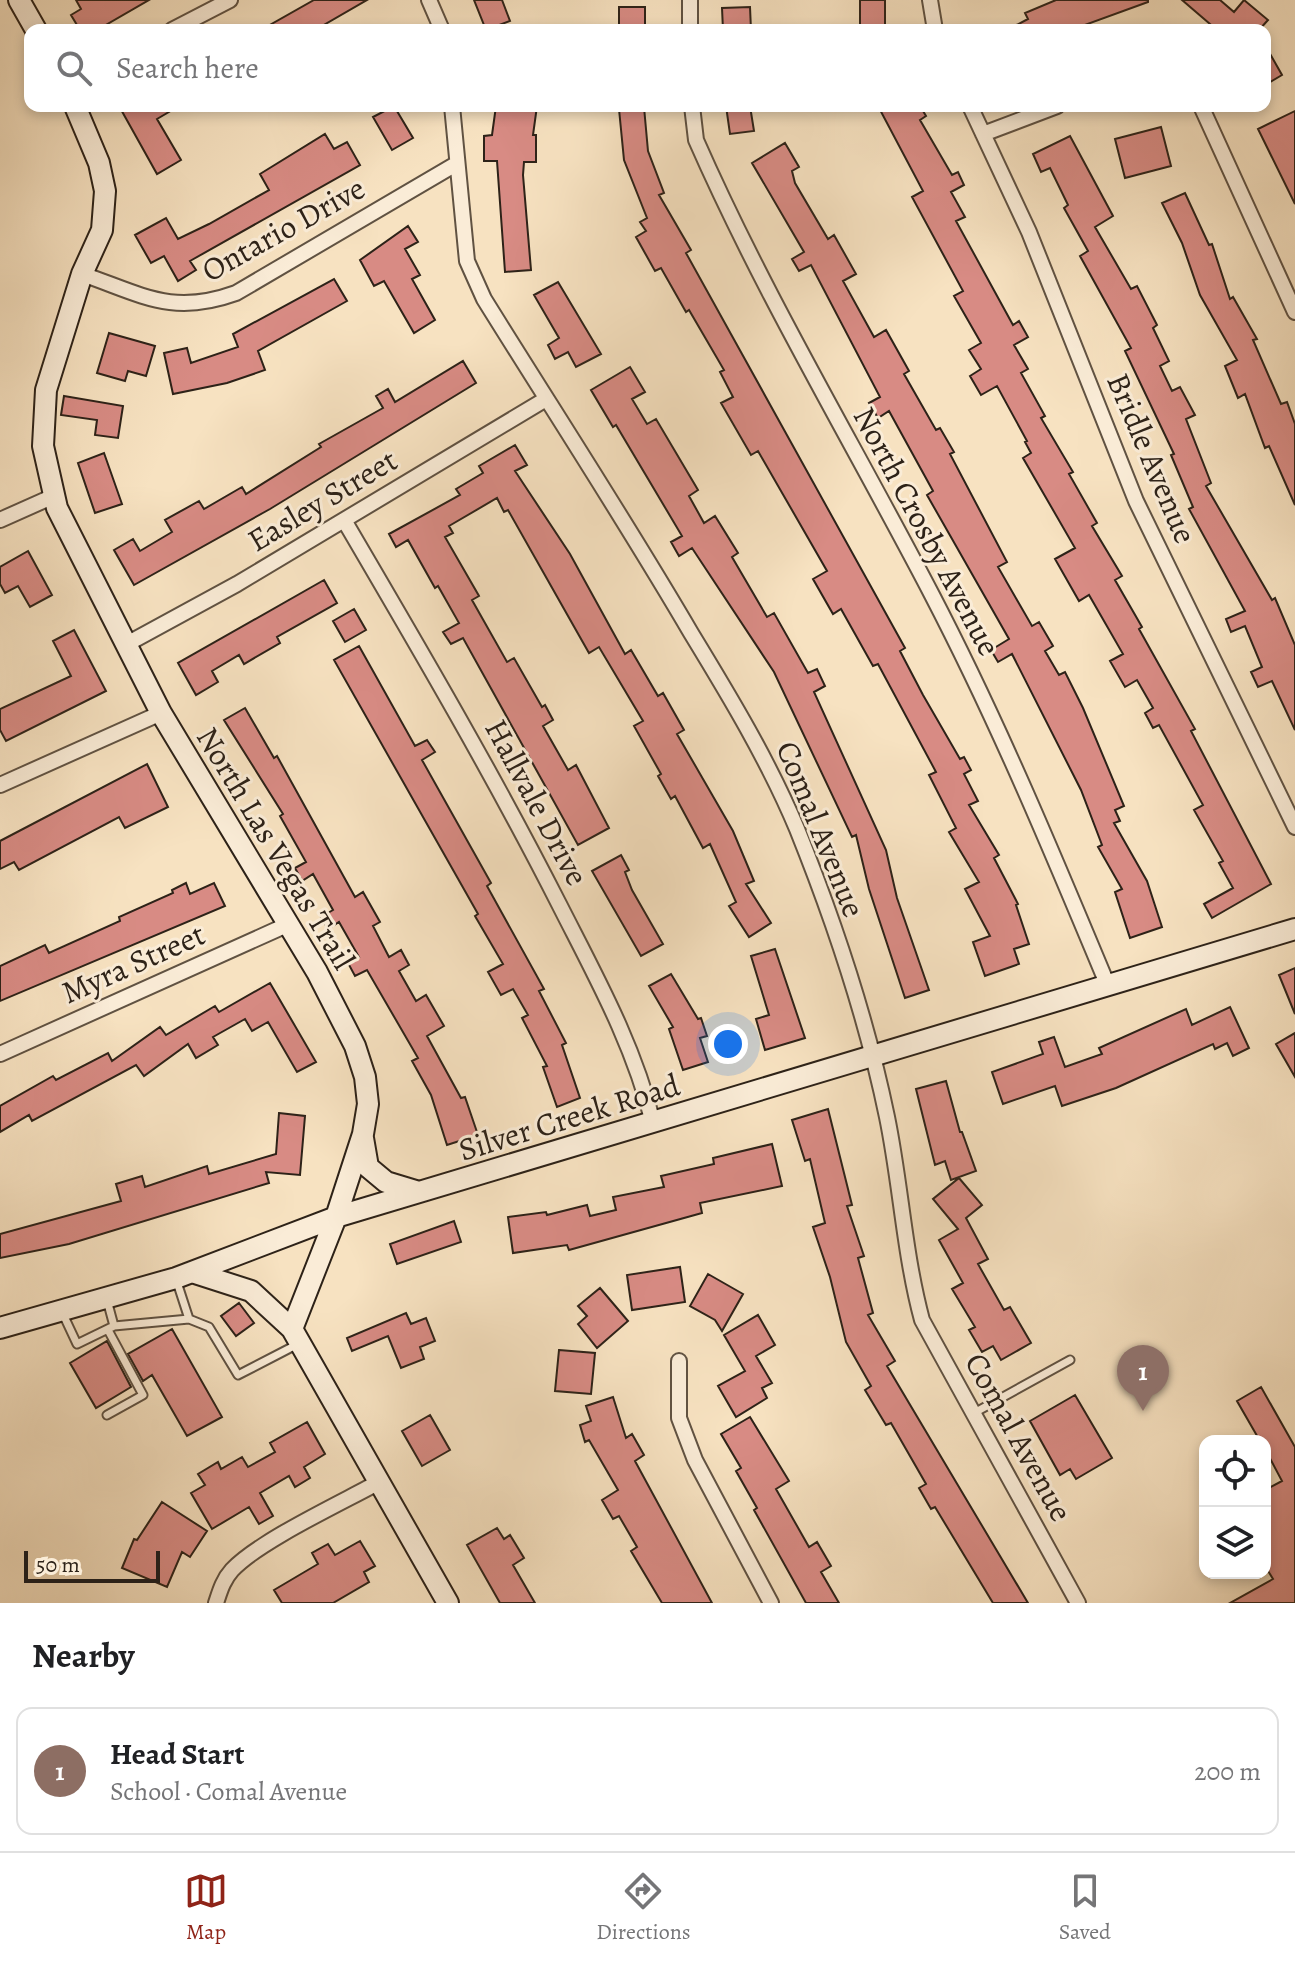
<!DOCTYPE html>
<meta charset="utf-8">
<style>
body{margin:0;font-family:Alegreya,serif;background:#f6f6f6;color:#202124}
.controls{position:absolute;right:24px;bottom:24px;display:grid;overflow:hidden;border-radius:16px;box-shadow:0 4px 12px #0003}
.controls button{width:72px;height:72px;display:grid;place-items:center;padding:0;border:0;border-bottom:2px solid #e0e0e0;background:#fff;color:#202124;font:40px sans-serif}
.scale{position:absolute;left:24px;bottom:20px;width:136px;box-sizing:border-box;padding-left:8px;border:4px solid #2d2218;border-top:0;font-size:22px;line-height:28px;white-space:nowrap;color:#2d2218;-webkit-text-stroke:6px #faecd7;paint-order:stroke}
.you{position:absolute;left:728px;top:1044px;width:28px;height:28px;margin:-20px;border:6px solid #fff;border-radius:50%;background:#1a73e8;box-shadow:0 0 0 12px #1a73e833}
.badge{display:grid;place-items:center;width:52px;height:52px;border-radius:50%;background:#8f2418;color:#fff;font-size:26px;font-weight:700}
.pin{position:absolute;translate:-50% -66px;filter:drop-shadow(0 2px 4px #0008)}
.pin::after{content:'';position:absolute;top:42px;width:28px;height:24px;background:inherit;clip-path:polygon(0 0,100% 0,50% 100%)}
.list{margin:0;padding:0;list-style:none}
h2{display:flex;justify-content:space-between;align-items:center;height:104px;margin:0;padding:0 32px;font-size:34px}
h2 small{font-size:26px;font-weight:400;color:#757577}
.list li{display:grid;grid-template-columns:52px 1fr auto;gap:24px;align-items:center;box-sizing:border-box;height:128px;margin:0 16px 16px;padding:0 16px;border:2px solid #e0e0e0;border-radius:16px}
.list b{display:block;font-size:30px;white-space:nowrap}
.list p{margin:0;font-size:26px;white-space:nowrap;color:#757577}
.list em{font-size:26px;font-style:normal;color:#757577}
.icon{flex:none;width:44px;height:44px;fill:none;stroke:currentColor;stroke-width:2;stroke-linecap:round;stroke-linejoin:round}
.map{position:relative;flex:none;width:1295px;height:1603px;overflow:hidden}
.search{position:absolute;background:#fff;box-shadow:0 4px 12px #0003;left:24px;right:24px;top:24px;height:88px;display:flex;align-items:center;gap:20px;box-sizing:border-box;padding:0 28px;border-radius:16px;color:#757577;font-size:30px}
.sheet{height:248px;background:#fff}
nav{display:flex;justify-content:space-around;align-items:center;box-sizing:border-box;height:112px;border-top:2px solid #e0e0e0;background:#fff;font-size:22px;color:#757577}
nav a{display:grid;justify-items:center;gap:4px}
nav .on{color:#8f2418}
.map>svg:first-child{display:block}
.building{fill:#d88b84;stroke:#2d2218;stroke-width:2}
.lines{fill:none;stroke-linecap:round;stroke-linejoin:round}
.lane-casing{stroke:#605242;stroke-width:11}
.street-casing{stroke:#605242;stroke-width:18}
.secondary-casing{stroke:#2d2218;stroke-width:24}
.lane{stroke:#faecd7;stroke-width:7}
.street{stroke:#faecd7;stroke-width:14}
.secondary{stroke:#faecd7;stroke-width:20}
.labels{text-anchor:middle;stroke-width:6;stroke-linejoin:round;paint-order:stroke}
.street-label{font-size:32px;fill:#2d2218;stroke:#faecd7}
</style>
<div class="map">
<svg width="1295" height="1603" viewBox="0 0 1295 1603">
<rect width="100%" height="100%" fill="#f7e2c1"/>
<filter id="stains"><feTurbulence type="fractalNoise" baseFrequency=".0025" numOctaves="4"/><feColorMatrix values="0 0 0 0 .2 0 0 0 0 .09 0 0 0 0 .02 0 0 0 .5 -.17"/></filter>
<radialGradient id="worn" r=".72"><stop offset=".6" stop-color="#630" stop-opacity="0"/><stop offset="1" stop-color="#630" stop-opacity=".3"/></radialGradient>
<path class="building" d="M76,0H149L97,30H80L71,15L81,9Z
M314,0H367L315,30H261Z
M474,0H502L510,21L486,30Z
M860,0H885V30H860Z
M1056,0H1148V2L1079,27L1080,30H1007L1028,19L1025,13Z
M1182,0H1220L1234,12L1244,0L1268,20L1259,30H1217Z
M619,7H645V30H619Z
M750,7L751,30H723L722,8Z
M1265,45L1282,75L1265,85Z
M119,106H179L157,119L181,160L157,174Z
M394,106L413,138L392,150L373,117Z
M496,106H537L533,135H536V162H524L523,175L531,270L505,272L497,161H484V136L492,135Z
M726,106H750L754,131L730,134Z
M878,106H920L926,116L920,120L952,175L958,172L964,185L951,192L965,217L956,221L1013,325L1019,321L1028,337L1014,345L1028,369L1021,373L1045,416L1041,418L1073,472L1069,474L1097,523L1092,526L1122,576L1115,580L1142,627L1139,629L1195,729L1191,731L1271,884L1212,918L1204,904L1233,888L1219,863L1223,861L1194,810L1203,805L1159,725L1153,728L1145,713L1153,708L1137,680L1125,687L1110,661L1123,654L1089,595L1079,601L1055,559L1075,548L1023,458L1031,453L1025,442L1027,441L997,386L981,395L970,376L981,369L969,350L981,343L954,296L963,291L912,197L923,191Z
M644,107L648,151L664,193L659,195L691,250L686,253L905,648L900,651L923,695L960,759L964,757L971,770L964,774L978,801L969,805L999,855L994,858L1018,904L1016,905L1029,944L1014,949L1019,964L985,976L973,942L990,936L965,889L979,882L949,832L956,828L929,775L936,772L878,664L873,666L841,609L833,614L813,579L827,571L758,451L751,455L721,403L733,397L720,372L724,370L689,310L686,312L661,268L655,271L636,237L646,231L640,222L647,218L624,160L619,109Z
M1295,111V204L1258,129Z
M1161,127L1171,166L1125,178L1115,139Z
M325,134L334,149L347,142L360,165L190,261L196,270L178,281L164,256L151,263L135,235L166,218L178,239L209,224L269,190L260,174Z
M1070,136L1113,216L1095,227L1131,289L1137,286L1157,325L1153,328L1169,361L1160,366L1172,391L1180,387L1195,415L1186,419L1211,483L1206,486L1272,600L1275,598L1295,645V730L1272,681L1258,687L1251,672L1262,667L1245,626L1231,632L1226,619L1245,611L1189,509L1193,507L1171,455L1174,454L1125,351L1131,348L1080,256L1088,251L1064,208L1068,205L1050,168L1041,172L1033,154Z
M785,143L799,167L792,171L795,183L828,239L834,235L856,274L843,281L874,337L886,330L909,371L904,374L936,430L940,428L954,452L950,454L1007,562L998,567L1032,626L1039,622L1053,646L1045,651L1059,675L1065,672L1083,708L1124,806L1115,810L1120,821L1114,823L1147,881L1162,927L1130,938L1115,892L1122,889L1098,847L1102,845L1081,790L1012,654L998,662L991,650L1009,639L927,495L933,491L889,411L878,418L869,403L880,397L811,265L799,271L792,259L804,252L752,163Z
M1185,193L1209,245L1212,244L1230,299L1233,297L1257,339L1253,340L1281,404L1287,402L1295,424V505L1269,446L1265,448L1245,394L1238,398L1225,366L1237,360L1200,295L1182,243L1162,203Z
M408,226L418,242L405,249L420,275L412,279L435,320L414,333L384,281L374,286L360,260Z
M334,279L347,301L258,351L265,370L227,383L173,394L164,353L187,348L191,363L238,347L233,334Z
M558,282L601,354L576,367L568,352L555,359L548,345L559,338L534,295Z
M109,333L155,346L146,376L128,371L125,381L97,373Z
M463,361L476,383L270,509L134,585L114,550L133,539L140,551L172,532L165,520L199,501L204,509L242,487L246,494L321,447L319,444L383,408L376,396L388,389L395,402Z
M630,367L645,392L632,399L647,424L656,419L698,490L689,496L704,523L715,516L738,553L732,557L767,617L774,613L808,673L817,669L825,686L814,692L886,850L897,898L929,990L905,998L869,889L856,835L852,837L774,672L692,548L679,556L671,542L682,536L616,425L613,427L591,390Z
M64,396L123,406L118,438L95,435L97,420L61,415Z
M515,445L527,465L515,471L570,554L625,654L631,650L658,696L663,693L684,730L677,734L733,831L754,881L746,884L771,923L749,937L729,906L736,902L710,844L703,848L675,796L671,799L658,776L661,774L634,726L643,721L599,647L589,653L508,510L504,512L497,498L449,526L453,533L445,537L479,596L472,600L507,662L514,658L542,707L545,705L553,720L543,726L568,770L576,765L609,828L578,845L463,638L451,644L443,632L459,623L438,586L435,588L408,540L396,547L389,534L460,495L456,489L483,473L479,466Z
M104,453L122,504L95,513L78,463Z
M28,551L52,595L30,607L18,586L5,593L0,584V567Z
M324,580L337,603L277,637L280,643L244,664L239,655L212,671L218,682L196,695L178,663Z
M354,609L366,630L345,642L333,621Z
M74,630L106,691L6,741L0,730V709L71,676L53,641Z
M359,646L415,746L427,740L435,752L422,760L491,883L487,886L544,989L539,991L566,1043L562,1045L580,1098L557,1107L543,1067L547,1066L522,1018L528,1015L513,989L501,995L488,972L503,964L475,916L478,914L334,660Z
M245,708L274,758L277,756L355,897L363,892L380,922L373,926L389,957L401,950L409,965L399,971L416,1001L426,995L444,1026L427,1036L461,1098L465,1097L478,1135L447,1145L431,1095L412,1061L418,1058L367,970L355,976L348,963L359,957L339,922L328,929L321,917L333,910L313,874L302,881L295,868L306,862L280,816L283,814L224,720Z
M147,764L168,807L125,828L119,817L19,870L14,862L0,869V841Z
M621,855L629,870L625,872L632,890L663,944L641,956L592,871Z
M186,883L190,894L214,883L225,906L0,1001V966L45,945L49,953L120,921L119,917L173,893L172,890Z
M775,949L805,1038L765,1050L756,1019L769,1015L751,956Z
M1295,968V1014L1279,975Z
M671,974L698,1019L701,1018L707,1036L700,1038L708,1062L683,1070L669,1029L673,1027L649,986Z
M270,983L316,1062L297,1072L268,1022L252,1031L245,1019L213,1037L218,1045L196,1058L188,1044L144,1076L136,1065L32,1121L29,1115L0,1132V1106L53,1076L56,1080L108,1053L112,1061L160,1027L166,1035L215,1006L219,1012Z
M1230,1007L1249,1048L1233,1056L1227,1043L1215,1049L1213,1044L1116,1088L1062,1106L1055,1086L1003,1104L992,1072L1043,1054L1039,1042L1054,1037L1065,1067L1102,1054L1099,1048L1186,1009L1192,1025Z
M1295,1033V1077L1276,1044Z
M946,1081L960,1132H962L976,1171L951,1180L945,1161L935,1165L916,1089Z
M828,1109L852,1205L847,1206L864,1256L858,1258L873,1313L868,1315L895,1361L887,1366L1028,1603H993L935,1507L931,1509L919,1488L926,1484L891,1423L886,1425L865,1390L871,1386L846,1342L830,1277L813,1227L825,1223L810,1159L805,1161L792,1120Z
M279,1113L305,1116L300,1175L266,1172L269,1183L69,1244L0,1258V1234L121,1201L116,1184L142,1176L145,1187L207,1166L209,1174L276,1154Z
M772,1144L782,1186L700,1203L702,1213L569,1250L567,1245L513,1253L508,1217L546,1212L547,1215L587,1205L590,1216L616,1210L613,1197L664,1187L661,1176L714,1164L713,1158Z
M959,1178L982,1205L966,1218L988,1259L978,1264L1004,1310L1010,1307L1031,1343L1001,1360L993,1346L982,1352L969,1330L975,1327L952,1289L963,1283L939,1240L958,1229L933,1199Z
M454,1221L461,1242L397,1264L390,1244Z
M680,1267L685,1302L632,1310L627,1275Z
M708,1274L743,1294L722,1331L715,1320L690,1306Z
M600,1288L628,1321L597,1348L578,1324L587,1316L578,1306Z
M239,1303L254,1323L236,1336L221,1316Z
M406,1313L411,1324L426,1318L435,1341L420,1347L424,1359L401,1368L388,1336L352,1351L347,1338Z
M758,1315L775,1345L756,1356L772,1383L762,1388L767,1398L736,1417L718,1386L745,1371L724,1335Z
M172,1329L222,1417L187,1436L152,1375L143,1381L128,1354Z
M107,1341L131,1387L96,1408L70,1363Z
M559,1350L595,1353L591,1394L555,1391Z
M1261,1387L1295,1447V1603H1230L1273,1579L1265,1566V1490L1282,1481L1265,1449V1441H1260L1237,1401Z
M1075,1395L1112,1458L1076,1479L1070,1469L1060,1475L1030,1421Z
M613,1397L626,1438L632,1434L644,1455L635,1461L712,1603H662L631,1551L637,1547L619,1516L613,1519L602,1500L618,1490L589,1440L585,1442L580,1425L591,1421L586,1406Z
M430,1415L450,1450L422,1466L402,1431Z
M750,1417L789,1481L776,1489L809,1547L817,1542L831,1566L821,1572L839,1603H806L754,1510L757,1508L736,1471L741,1468L721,1434Z
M307,1422L325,1454L304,1467L310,1478L295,1487L289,1476L260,1493L273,1516L259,1524L249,1507L212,1529L191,1493L205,1485L198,1474L218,1462L221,1469L242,1457L248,1467L275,1452L270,1443Z
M162,1502L207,1531L190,1557L182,1552L167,1587L122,1568L134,1539L137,1540Z
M497,1528L504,1539L510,1535L524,1558L513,1565L535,1603H500L467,1545Z
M360,1541L375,1566L364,1572L369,1582L333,1603H282L274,1590L318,1564L312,1553L328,1544L335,1555Z"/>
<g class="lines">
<defs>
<path id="lane" d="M62,1312L77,1344L114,1326L107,1300
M189,1319L209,1327L238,1375L298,1344
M114,1326L189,1319L177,1282
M974,1413L1070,1360
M107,1415L143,1395L108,1330"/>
<path id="street" d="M429,0L442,30
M690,0V30
M930,0L935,30
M172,30L230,0
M452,106L467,261L484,299C553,410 625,520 691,633C730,697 768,760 797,829C834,921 867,1020 887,1117C901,1185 904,1253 922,1320L1078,1603
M692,106L696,140C765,297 853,443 932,595C998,722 1053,854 1108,986
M970,106L1029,232L1136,501L1295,827
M1201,106L1295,312
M983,134L1057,106
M82,274C143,295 172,316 236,293L456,164
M0,520L54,496
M344,520C419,648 493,774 560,906C596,977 634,1045 653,1123
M125,645L237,584L546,399
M0,785L161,713
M0,1054L289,924
M679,1361V1418L695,1460L771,1603
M216,1603C220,1591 223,1580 232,1570C259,1541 343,1502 381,1481"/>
<path id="secondary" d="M19,0L36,30
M75,106L99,163L105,191L102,230L82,274L46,390L43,446L57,508L161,713L317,972L355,1046L365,1077L368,1104L363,1134L336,1217L292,1329L448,1603
M363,1138L368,1167L386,1182L419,1192
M192,1272L251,1291L292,1329
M0,1328L176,1278L336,1217L1295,929"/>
</defs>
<use href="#lane" class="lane-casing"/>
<use href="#street" class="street-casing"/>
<use href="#secondary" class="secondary-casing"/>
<use href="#lane" class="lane"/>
<use href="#street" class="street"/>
<use href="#secondary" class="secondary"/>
</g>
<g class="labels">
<g class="street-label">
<text transform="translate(283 229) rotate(-29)" y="11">Ontario Drive</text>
<text transform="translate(1152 458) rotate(67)" y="11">Bridle Avenue</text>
<text transform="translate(322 500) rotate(-31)" y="11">Easley Street</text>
<text transform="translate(927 531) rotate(62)" y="11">North Crosby Avenue</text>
<text transform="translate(537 802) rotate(62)" y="11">Hallvale Drive</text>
<text transform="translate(821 829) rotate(68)" y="11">Comal Avenue</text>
<text transform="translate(276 848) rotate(59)" y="11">North Las Vegas Trail</text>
<text transform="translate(133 963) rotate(-24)" y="11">Myra Street</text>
<text transform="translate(569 1117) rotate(-17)" y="11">Silver Creek Road</text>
<text transform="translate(1019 1437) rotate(61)" y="11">Comal Avenue</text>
</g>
</g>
<rect width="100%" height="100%" filter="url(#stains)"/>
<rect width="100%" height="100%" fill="url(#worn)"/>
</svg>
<div class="controls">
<button><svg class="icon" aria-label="locate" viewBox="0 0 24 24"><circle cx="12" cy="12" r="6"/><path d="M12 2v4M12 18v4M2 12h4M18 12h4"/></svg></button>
<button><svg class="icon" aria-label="layers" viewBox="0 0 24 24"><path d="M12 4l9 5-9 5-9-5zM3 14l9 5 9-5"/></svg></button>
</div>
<div class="scale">50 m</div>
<div class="you"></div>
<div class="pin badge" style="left:1143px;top:1411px;background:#8d6e63">1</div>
<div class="search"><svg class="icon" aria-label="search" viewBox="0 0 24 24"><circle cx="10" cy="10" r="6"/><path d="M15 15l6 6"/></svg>Search here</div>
</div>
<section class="sheet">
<h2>Nearby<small></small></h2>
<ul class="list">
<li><span class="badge" style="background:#8d6e63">1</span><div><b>Head Start</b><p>School · Comal Avenue</p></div><em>200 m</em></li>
</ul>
</section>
<nav>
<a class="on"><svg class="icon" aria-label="map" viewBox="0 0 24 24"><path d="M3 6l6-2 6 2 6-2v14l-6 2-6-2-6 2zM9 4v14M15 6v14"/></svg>Map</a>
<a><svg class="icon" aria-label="directions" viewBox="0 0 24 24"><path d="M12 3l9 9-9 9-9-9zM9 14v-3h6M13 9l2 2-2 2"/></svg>Directions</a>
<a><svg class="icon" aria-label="saved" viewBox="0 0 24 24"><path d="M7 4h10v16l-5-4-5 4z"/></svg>Saved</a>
</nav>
